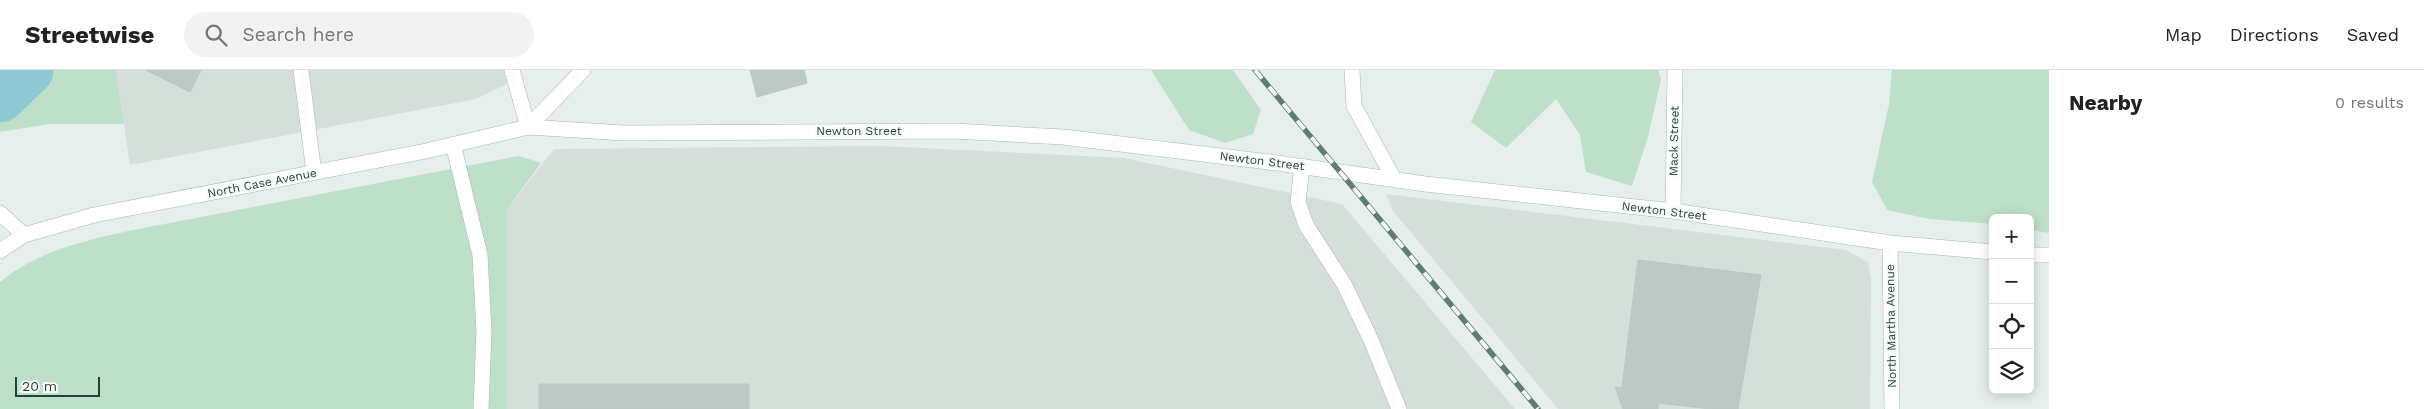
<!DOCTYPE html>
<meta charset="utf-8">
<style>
body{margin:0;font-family:"Work Sans",sans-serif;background:#f2f2f2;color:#222}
.controls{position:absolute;right:15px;bottom:15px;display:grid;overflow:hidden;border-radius:8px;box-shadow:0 2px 12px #0003}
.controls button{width:45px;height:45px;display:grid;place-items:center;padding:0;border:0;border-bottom:1px solid #e0e0e0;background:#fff;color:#222;font:25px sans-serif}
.scale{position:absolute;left:15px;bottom:12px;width:85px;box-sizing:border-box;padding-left:5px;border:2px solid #24423a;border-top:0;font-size:14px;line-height:18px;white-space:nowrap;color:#24423a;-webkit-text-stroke:4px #f7fbf9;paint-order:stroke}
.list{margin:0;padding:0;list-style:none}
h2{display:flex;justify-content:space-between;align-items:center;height:65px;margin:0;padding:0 20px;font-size:21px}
h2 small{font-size:16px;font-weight:400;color:#767676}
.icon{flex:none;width:28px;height:28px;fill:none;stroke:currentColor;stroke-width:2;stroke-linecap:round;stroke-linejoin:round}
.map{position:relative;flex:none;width:2049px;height:339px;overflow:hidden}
header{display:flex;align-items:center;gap:30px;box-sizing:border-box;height:70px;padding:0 25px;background:#fff;border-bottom:1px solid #e0e0e0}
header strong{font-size:24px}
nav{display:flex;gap:28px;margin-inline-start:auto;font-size:18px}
.search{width:350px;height:45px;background:#f2f2f2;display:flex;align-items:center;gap:12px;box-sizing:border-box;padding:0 18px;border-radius:28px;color:#767676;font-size:19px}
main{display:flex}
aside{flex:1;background:#fff}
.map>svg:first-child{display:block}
.built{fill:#d4dfda}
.green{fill:#bfe0c8}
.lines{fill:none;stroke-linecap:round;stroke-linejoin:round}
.river{stroke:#8ec9d4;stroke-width:51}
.building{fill:#bbcac4;stroke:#b8c9c2}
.minor-casing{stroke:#a8b8b2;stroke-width:16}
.minor{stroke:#fff;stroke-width:15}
.rail-casing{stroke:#5f7d75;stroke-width:5.5}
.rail{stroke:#f7fbf9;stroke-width:4;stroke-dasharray:11;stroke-linecap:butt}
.labels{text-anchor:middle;stroke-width:4.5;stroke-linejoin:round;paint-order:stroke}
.street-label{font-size:12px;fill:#24423a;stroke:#f7fbf9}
</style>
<header>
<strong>Streetwise</strong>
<div class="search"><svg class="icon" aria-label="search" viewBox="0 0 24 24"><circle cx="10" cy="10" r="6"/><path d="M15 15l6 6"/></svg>Search here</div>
<nav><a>Map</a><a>Directions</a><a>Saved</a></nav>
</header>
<main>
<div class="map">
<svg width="2049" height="339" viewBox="0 0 2049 339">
<rect width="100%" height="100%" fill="#e6efeb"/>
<path class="built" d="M116,0H518L505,15L476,29L130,95Z
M882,76L1124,88L1342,134L1515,339H506V141L554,79Z
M1386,124L1846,180L1868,192L1871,208L1870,339H1558L1393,141Z"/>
<path class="green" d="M0,0H116L124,54H49L0,62Z
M1151,0H1233L1261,40L1253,64L1225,73L1189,60Z
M1495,0H1658L1661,9L1648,67L1632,116L1586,102L1580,65L1556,29L1506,78L1471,52Z
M1892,0H2049V163L2030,160V148H1993V154L1930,149L1887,140L1872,112L1889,34Z
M519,86L541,93L506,141V339H0V212C37,181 87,170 133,160Z"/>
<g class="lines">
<path class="river" d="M0,27L28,0"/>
</g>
<path class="building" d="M146,0H201L190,22Z
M750,0H804L807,13L757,27Z
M1638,190L1761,205L1738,339H1711L1658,333V339H1623L1615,317L1622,318Z
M539,314H749V339H539Z"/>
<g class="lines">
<defs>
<path id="minor" d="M301,0L314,103
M512,0L528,57
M1352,0L1354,36L1394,109
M528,57L583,0
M453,74L480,185L484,261L481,339
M1302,96L1298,132L1306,155L1344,214L1371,270L1399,339
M1673,141L1675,0
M0,143L24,165
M1890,173L1892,339
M0,181L24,165L94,145L426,81L528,57L624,63L953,61L1063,67L1277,93L1425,114L1673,141L1890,173L1993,182
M2030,185H2049"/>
</defs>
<use href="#minor" class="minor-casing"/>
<use href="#minor" class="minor"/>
<defs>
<path id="rail" d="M1255,0L1538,339"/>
</defs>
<use href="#rail" class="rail-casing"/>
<use href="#rail" class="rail"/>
</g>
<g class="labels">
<g class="street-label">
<text x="859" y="65">Newton Street</text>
<text transform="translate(1674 71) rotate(-89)" y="4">Mack Street</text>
<text transform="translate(1262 91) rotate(7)" y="4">Newton Street</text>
<text transform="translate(262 113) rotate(-11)" y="4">North Case Avenue</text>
<text transform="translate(1664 141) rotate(7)" y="4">Newton Street</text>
<text transform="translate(1891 256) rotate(-91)" y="4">North Martha Avenue</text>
</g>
</g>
</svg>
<div class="controls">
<button>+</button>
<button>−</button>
<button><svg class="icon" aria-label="locate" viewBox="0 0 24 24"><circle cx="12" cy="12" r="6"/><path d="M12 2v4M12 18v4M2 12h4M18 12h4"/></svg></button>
<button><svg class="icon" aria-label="layers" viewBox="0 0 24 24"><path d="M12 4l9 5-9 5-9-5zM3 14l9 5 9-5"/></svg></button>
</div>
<div class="scale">20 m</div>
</div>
<aside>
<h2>Nearby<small>0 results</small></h2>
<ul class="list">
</ul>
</aside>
</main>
